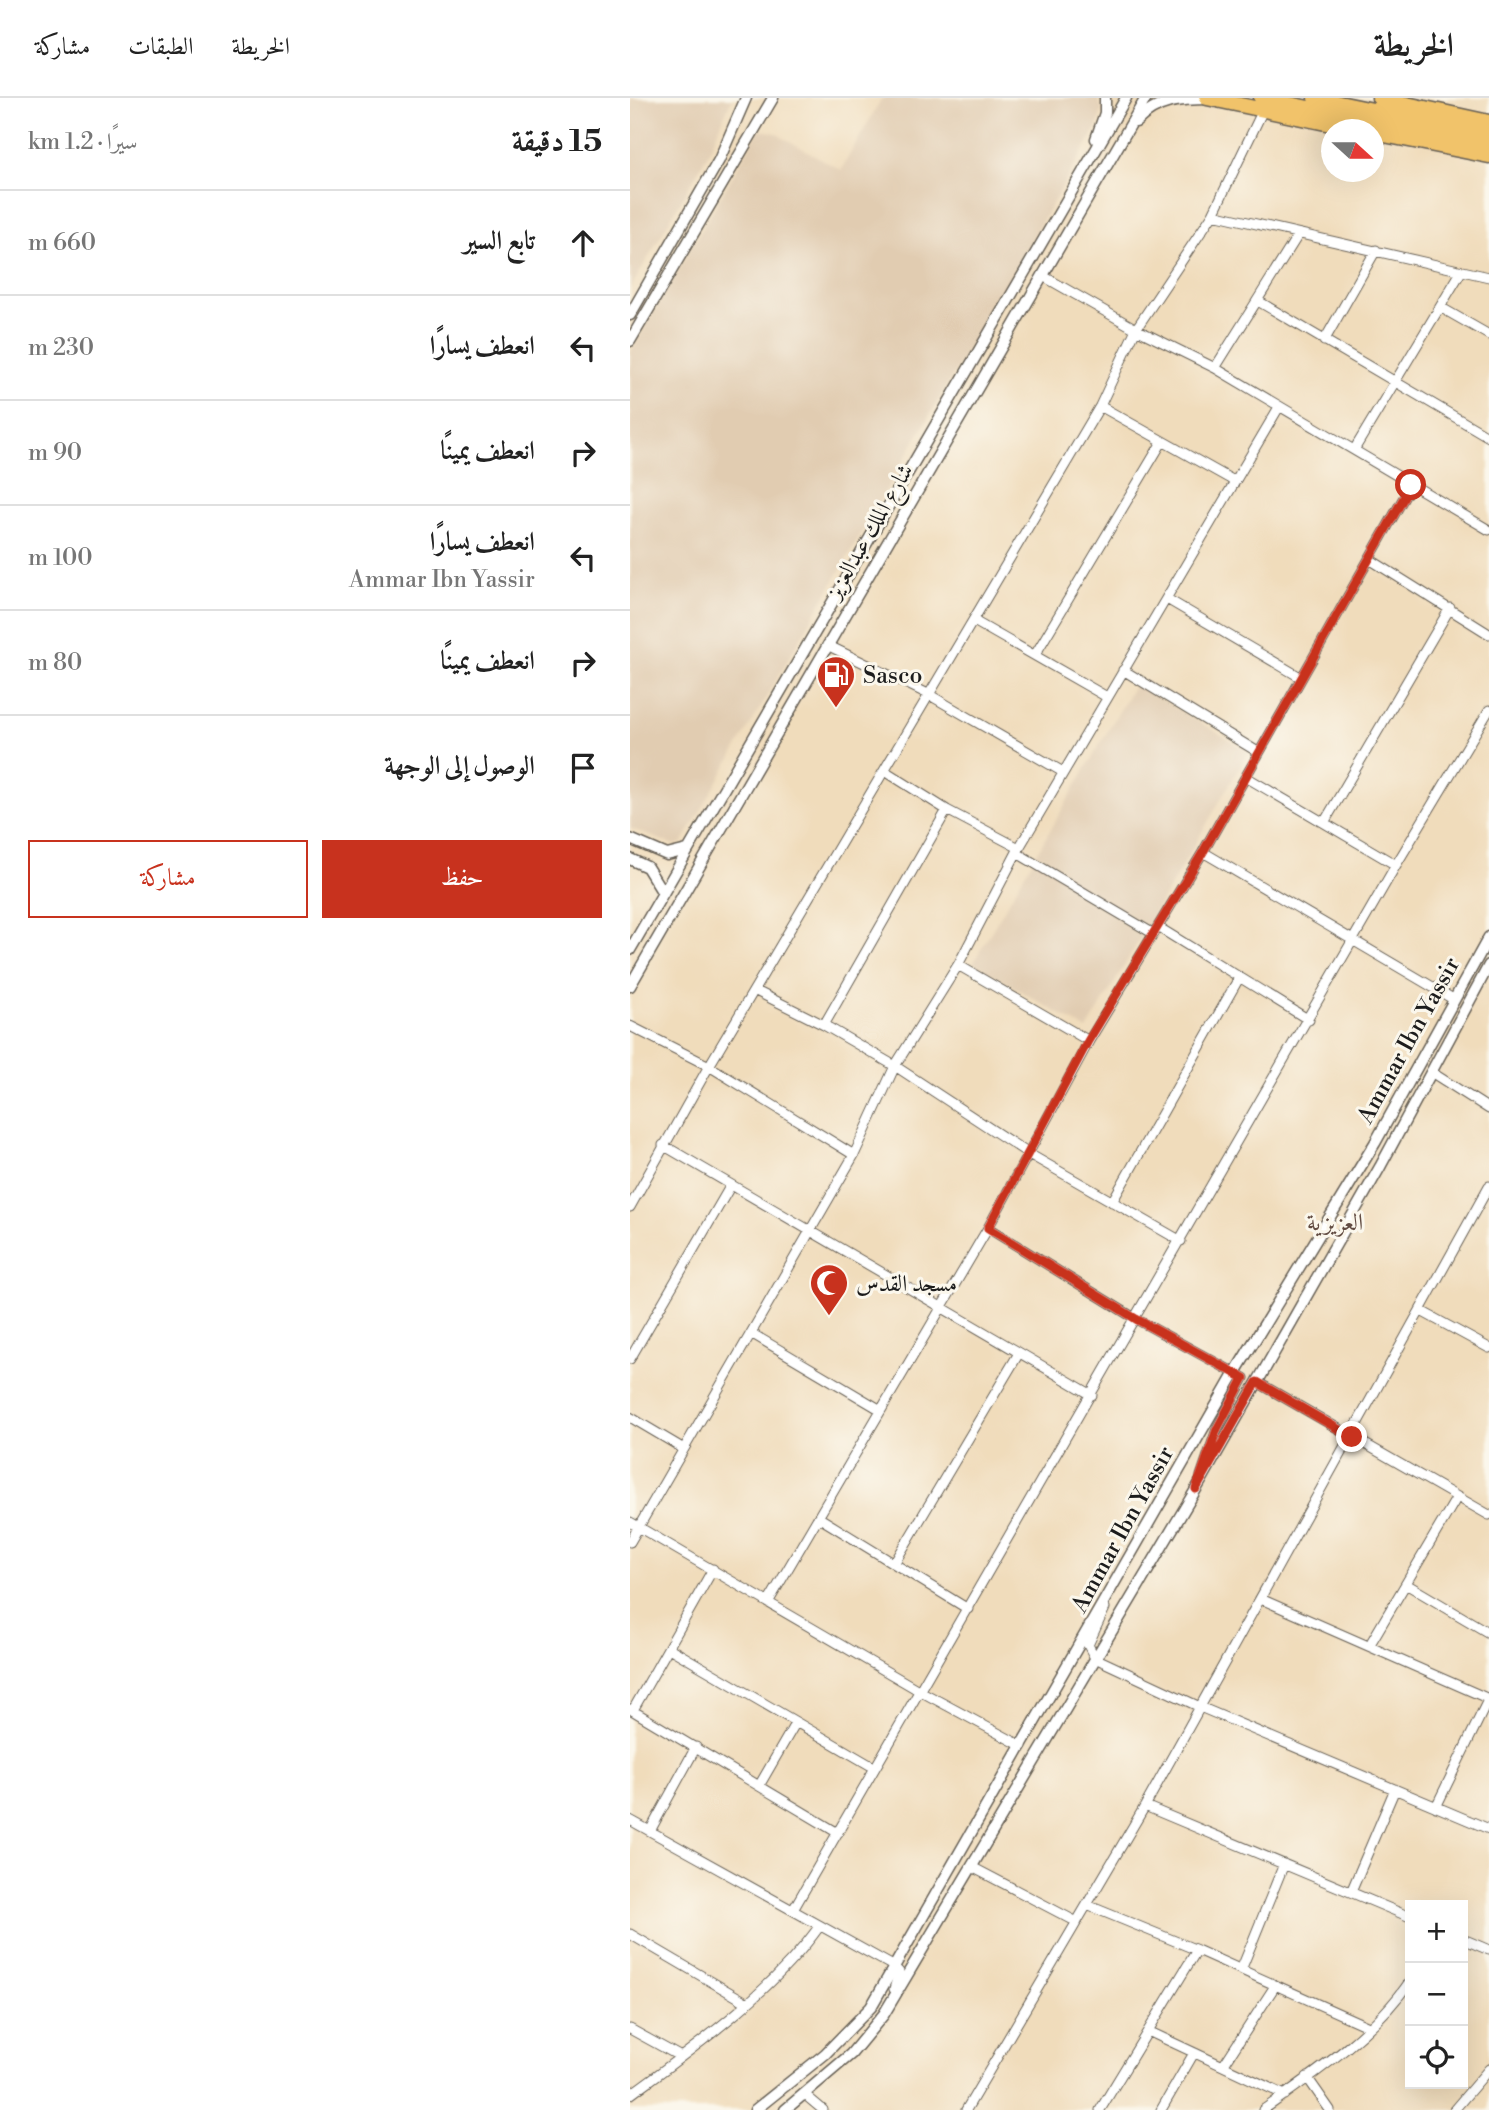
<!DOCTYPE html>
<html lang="ar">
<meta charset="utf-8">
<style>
body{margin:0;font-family:"Libre Bodoni",Amiri,serif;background:#f6f6f6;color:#222;direction:rtl}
.controls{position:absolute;right:21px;bottom:21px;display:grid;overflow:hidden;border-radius:0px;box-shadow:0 7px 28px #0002}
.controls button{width:63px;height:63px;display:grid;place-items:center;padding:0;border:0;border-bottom:2px solid #e0e0e0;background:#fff;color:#222;font:35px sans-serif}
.compass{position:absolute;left:691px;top:21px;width:63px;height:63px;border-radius:50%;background:#fff;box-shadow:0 7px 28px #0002;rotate:111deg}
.stop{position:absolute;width:21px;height:21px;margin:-16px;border:5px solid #c8321e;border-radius:50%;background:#fff}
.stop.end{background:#c8321e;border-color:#fff;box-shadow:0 2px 7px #0008}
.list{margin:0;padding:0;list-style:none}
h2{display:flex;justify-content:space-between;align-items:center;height:91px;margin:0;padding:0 28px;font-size:30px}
h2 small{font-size:23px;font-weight:400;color:#767676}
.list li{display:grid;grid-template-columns:46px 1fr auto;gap:21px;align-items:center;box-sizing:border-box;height:105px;padding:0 28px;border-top:2px solid #e0e0e0}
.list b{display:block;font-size:26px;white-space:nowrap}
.list p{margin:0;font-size:23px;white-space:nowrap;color:#767676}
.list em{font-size:23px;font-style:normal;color:#767676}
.actions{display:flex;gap:14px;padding:21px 28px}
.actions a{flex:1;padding:16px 0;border:2px solid #c8321e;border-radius:0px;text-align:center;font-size:24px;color:#c8321e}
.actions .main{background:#c8321e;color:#fff}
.icon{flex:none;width:38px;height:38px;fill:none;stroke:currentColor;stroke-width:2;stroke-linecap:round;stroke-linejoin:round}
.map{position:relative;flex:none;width:859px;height:2012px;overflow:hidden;direction:ltr}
header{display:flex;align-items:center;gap:42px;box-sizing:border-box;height:98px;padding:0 35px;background:#fff;border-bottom:2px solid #e0e0e0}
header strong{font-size:33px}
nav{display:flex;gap:38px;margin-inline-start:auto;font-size:24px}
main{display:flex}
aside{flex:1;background:#fff}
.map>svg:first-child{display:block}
.built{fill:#e1ccb1}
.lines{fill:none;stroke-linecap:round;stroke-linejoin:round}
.minor-casing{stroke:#665f54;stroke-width:11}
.tertiary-casing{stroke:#665f54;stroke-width:13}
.primary-casing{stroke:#665f54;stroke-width:17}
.minor{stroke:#fff;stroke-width:9}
.tertiary{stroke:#fff;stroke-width:10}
.primary{stroke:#f1c36a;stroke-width:14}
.route{stroke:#c8321e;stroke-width:9}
.labels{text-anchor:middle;stroke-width:6;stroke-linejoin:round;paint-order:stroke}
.street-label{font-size:23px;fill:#1c1c1c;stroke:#fbf7ec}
.poi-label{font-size:23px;fill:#1c1c1c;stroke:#fbf7ec;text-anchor:start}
.neighbourhood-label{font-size:24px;fill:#624c42;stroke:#fbf7ec}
</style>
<header>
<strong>الخريطة</strong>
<nav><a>الخريطة</a><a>الطبقات</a><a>مشاركة</a></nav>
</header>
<main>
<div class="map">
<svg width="859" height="2012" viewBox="0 0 859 2012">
<rect width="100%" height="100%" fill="#fbf7ec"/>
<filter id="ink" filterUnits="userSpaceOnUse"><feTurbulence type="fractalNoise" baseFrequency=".0143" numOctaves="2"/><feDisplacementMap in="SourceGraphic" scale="14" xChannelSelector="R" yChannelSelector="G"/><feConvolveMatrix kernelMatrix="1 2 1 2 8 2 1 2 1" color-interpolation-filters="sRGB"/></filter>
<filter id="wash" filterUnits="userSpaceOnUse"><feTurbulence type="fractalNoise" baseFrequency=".00686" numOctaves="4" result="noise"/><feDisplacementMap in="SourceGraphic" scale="28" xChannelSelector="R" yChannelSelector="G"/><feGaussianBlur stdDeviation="1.57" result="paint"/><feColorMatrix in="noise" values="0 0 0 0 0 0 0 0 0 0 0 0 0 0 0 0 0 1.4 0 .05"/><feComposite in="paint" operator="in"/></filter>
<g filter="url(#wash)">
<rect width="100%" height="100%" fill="#f0dcbb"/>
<path class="built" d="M0,0H102L78,56L0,191Z
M252,0H467L472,11L467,29L52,745L44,747L0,730V255L129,32L143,34L211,72Z
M505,586L619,653L457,932L343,865Z"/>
</g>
<g filter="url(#ink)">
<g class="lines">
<defs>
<path id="minor" d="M583,116L859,179
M413,178L506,231L585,270L859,432
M628,203L859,339
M810,209L859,237
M694,243L746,152
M585,270L668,137
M470,308L604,383
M724,352L831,174
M741,462L859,536
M537,501L670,579
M344,523L477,599
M197,547L298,596L433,674
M405,557L532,344
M493,572L628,654
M255,673L317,712L389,750
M616,679L766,767
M695,723L820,510
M573,754L823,901
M387,755L524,836
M528,829L679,922
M328,867L459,943
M126,893L194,927L265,968L399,1056L551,1143
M194,927L317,712
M0,928L79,968L224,1057
M801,974L859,1011
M33,1047L462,1297
M482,1104L609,880
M0,1109L79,968L470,308L506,231L583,116L633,12
M358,1130L506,1221L614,1280L587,1331L571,1378
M791,1213L859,1250
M121,1235L251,1312
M0,1261L101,1087
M627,1284L859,1417
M0,1319L54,1351
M188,1419L338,1511
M0,1424L290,1593L392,1648
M0,1444L224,1057L265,968L328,867L389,750L649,309
M265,1464L389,1255
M776,1486L859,1535
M631,1501L859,1601
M139,1503L358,1130L459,943L573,754L781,387
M475,1510L458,1547L465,1560L570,1609L859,1731
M739,1548L827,1399
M39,1550L245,1670
M0,1611L208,1735
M3,1612L83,1471
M129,1688L166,1624
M515,1708L780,1819
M806,1709L859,1600
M0,1722L263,1868L269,1874L264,1891
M20,1733L66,1649
M342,1769L447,1824
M721,1794L765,1691
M457,1807L567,1852L739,1929
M163,1812L766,767L859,612
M0,1836L116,1904
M833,1841L859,1852
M611,1872L654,1766
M0,1931L51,1959
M518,1933L655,1997
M593,1968L645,1888
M677,1979L700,2012
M174,1996L193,2012
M0,1997C65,1949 141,1895 189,1829
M336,2012L515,1708L859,1088
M470,2012L567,1852
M531,2012L564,1955
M633,2012C684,1976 745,1935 780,1883
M824,2012L859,1971"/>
<path id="tertiary" d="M506,24C528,2 550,1 580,1
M466,41L475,15V0
M0,217L89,62L116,0
M0,243L143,0
M0,741L37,757L57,752
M0,761L17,769L33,795
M0,852L496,0
M0,888L516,0
M125,2012L195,1956L241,1909L606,1273L745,1045L859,839
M155,2012L221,1956L254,1916L571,1383L750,1069L859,867"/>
<path id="primary" d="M577,0L729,32
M631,0L859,48
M685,0L859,36
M749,0L859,24
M744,35L859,58"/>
</defs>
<use href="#minor" class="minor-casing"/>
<use href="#tertiary" class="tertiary-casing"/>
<use href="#primary" class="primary-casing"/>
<use href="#minor" class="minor"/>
<use href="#tertiary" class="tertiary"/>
<use href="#primary" class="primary"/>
</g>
</g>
<g class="lines" filter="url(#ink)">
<path class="route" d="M722,1339L627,1284L566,1391L587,1331L614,1280L506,1221L358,1130L458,943L573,754L781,387"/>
</g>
<defs>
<symbol id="fuel-pin" viewBox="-11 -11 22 30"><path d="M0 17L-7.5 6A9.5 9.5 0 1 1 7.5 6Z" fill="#c8321e" stroke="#fbf7ec"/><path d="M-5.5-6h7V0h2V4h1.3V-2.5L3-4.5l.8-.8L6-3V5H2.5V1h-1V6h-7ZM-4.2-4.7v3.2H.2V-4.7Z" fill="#fff"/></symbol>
<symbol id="mosque-pin" viewBox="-11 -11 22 30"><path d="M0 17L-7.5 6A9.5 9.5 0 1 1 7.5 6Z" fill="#c8321e" stroke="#fbf7ec"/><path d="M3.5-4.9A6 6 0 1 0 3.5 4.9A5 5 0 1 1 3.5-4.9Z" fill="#fff"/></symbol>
</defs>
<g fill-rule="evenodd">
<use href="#fuel-pin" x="184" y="555" width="44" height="60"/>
<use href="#mosque-pin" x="177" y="1163" width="44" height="60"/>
</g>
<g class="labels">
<g class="street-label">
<text transform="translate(239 433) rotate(-60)" y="8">شارع الملك عبدالعزيز</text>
<text transform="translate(778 942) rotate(-61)" y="8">Ammar Ibn Yassir</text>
<text transform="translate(492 1431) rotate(-61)" y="8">Ammar Ibn Yassir</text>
</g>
<g class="poi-label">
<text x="233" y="585">Sasco</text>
<text x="226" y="1193">مسجد القدس</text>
</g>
<g class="neighbourhood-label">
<text x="705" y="1132">العزيزية</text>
</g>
</g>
</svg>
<div class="controls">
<button>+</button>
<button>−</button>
<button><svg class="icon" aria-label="locate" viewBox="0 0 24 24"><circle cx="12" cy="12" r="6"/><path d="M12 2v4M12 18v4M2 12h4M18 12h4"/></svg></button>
</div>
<svg class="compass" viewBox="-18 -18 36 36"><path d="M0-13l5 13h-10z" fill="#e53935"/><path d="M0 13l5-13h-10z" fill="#767676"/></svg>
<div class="stop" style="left:781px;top:387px"></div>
<div class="stop end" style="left:722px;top:1339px"></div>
</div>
<aside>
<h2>15 دقيقة<small>سيرًا · 1.2 km</small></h2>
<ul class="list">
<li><svg class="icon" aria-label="ahead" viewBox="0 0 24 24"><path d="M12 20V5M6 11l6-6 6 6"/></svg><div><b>تابع السير</b></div><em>660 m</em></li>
<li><svg class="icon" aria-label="left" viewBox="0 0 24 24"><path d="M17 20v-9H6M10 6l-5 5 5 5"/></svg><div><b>انعطف يسارًا</b></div><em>230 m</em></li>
<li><svg class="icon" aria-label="right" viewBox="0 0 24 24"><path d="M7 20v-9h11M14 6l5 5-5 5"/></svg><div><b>انعطف يمينًا</b></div><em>90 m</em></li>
<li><svg class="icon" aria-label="left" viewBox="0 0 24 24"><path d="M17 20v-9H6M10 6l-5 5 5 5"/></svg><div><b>انعطف يسارًا</b><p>Ammar Ibn Yassir</p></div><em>100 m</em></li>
<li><svg class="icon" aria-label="right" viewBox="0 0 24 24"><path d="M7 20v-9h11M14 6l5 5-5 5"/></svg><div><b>انعطف يمينًا</b></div><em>80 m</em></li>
<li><svg class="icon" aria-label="arrive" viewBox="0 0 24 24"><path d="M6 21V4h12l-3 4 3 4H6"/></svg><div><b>الوصول إلى الوجهة</b></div></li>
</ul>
<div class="actions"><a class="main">حفظ</a><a>مشاركة</a></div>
</aside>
</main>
